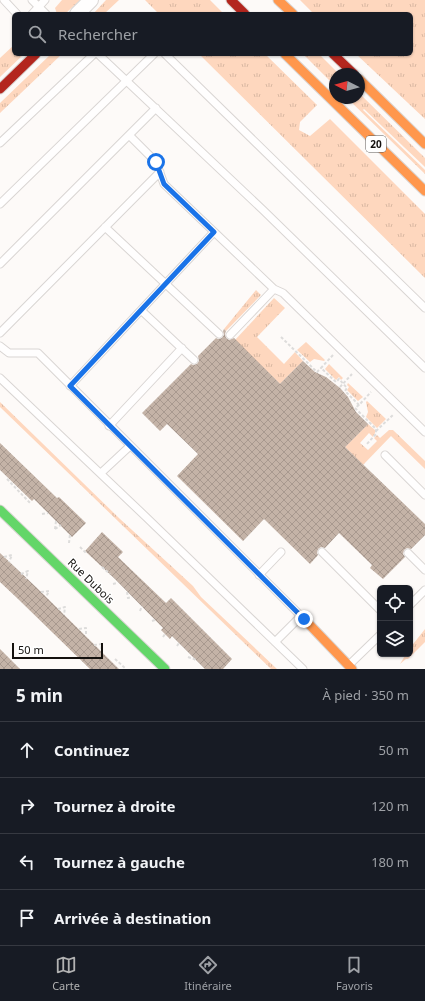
<!DOCTYPE html>
<html lang="fr">
<meta charset="utf-8">
<style>
body{margin:0;font-family:"Noto Sans",sans-serif;background:#242831;color:#f1f3f6}
.controls{position:absolute;right:12px;bottom:12px;display:grid;overflow:hidden;border-radius:6px;box-shadow:0 1px 3px #0004}
.controls button{width:36px;height:36px;display:grid;place-items:center;padding:0;border:0;border-bottom:1px solid #363941;background:#171b24;color:#f1f3f6;font:20px sans-serif}
.compass{position:absolute;left:329px;top:68px;width:36px;height:36px;border-radius:50%;background:#171b24;box-shadow:0 1px 3px #0004;rotate:276deg}
.scale{position:absolute;left:12px;bottom:10px;width:91px;box-sizing:border-box;padding-left:4px;border:2px solid #14110e;border-top:0;font-size:11px;line-height:14px;white-space:nowrap;color:#14110e;-webkit-text-stroke:3px #fff;paint-order:stroke}
.stop{position:absolute;width:12px;height:12px;margin:-9px;border:3px solid #1a73e8;border-radius:50%;background:#fff}
.stop.end{background:#1a73e8;border-color:#fff;box-shadow:0 1px 4px #0008}
.list{margin:0;padding:0;list-style:none}
h2{display:flex;justify-content:space-between;align-items:center;height:52px;margin:0;padding:0 16px;font-size:17px}
h2 small{font-size:13px;font-weight:400;color:#9ea1a6}
.list li{display:grid;grid-template-columns:26px 1fr auto;gap:12px;align-items:center;box-sizing:border-box;height:56px;padding:0 16px;border-top:1px solid #363941}
.list b{display:block;font-size:15px;white-space:nowrap}
.list em{font-size:13px;font-style:normal;color:#9ea1a6}
.icon{flex:none;width:22px;height:22px;fill:none;stroke:currentColor;stroke-width:2;stroke-linecap:round;stroke-linejoin:round}
.map{position:relative;flex:none;width:425px;height:669px;overflow:hidden}
.search{position:absolute;background:#171b24;box-shadow:0 1px 3px #0004;left:12px;right:12px;top:12px;height:44px;display:flex;align-items:center;gap:10px;box-sizing:border-box;padding:0 14px;border-radius:6px;color:#9ea1a6;font-size:15px}
.sheet{height:276px;background:#171b24}
nav{display:flex;justify-content:space-around;align-items:center;box-sizing:border-box;height:56px;border-top:1px solid #363941;background:#171b24;font-size:11px;color:#9ea1a6}
nav a{display:grid;justify-items:center;gap:2px}
nav .on{color:#b2b2b2}
.map>svg:first-child{display:block}
.grass{fill:url(#grass-tufts)}
.building{fill:url(#building-cross-hatch)}
.lines{fill:none;stroke-linecap:round;stroke-linejoin:round}
.lane-casing{stroke:#d9d5d3;stroke-width:9}
.street-casing{stroke:#d9d5d3;stroke-width:16}
.fast-casing{stroke:#d9d5d3;stroke-width:11}
.slow-casing{stroke:#d9d5d3;stroke-width:11}
.jam-casing{stroke:#d9d5d3;stroke-width:11}
.path{stroke:#dddcdb;stroke-width:2;stroke-dasharray:3 2;stroke-linecap:butt}
.lane{stroke:#fffefe;stroke-width:7}
.street{stroke:#fffefe;stroke-width:14}
.fast{stroke:#63d668;stroke-width:9}
.slow{stroke:#ff974d;stroke-width:9}
.jam{stroke:#b3261e;stroke-width:9}
.route{stroke:#1a73e8;stroke-width:5}
.labels{text-anchor:middle;stroke-width:3;stroke-linejoin:round;paint-order:stroke}
.shield{fill:#fff;stroke:#5a5856;stroke-width:1}
.shield-label{font-size:10px;font-weight:bold;fill:#14110e}
.street-label{font-size:11px;fill:#14110e;stroke:#fff}
</style>
<div class="map">
<svg width="425" height="669" viewBox="0 0 425 669">
<defs>
<pattern id="grass-tufts" width="24" height="20" patternUnits="userSpaceOnUse"><rect width="24" height="20" fill="#fed7be"/><path d="M3 7l-1-3M5 7V3M7 7l1-3M15 17l-1-3M17 17v-4M19 17l1-3" fill="none" stroke="#d9b8a2"/></pattern>
<pattern id="building-cross-hatch" width="8" height="8" patternUnits="userSpaceOnUse"><rect width="8" height="8" fill="#c4b3a7"/><path d="M0 0l8 8M0 8l8-8" fill="none" stroke="#a8998f"/></pattern>
</defs>
<rect width="100%" height="100%" fill="#fdfaf8"/>
<path class="grass" d="M62,0H80L65,14H57L55,8Z
M106,0H119L104,14H93Z
M145,0H210L224,14H159Z
M300,0H425V119L356,54H411V14H314Z
M14,45V54H24L0,77V58Z
M51,54H62L0,113V103Z
M199,54H265L317,105L300,122L299,130L310,136L330,119L425,214V278Z
M303,54H319L339,74H335V86Z
M359,93L425,158V167L364,109L363,110L425,170V174L347,98H359Z
M256,290L261,295L226,331L224,329Z
M274,298L285,308L257,337L284,364L295,352L303,361L280,384L235,340Z
M306,342L325,360L324,361L314,359L310,362L297,350Z
M329,364L343,378L341,380L339,377L336,380L325,369Z
M348,383L363,397L358,401L347,390L349,387L347,385Z
M367,401L386,419L377,428L366,417L368,412L366,402Z
M0,402L120,519L193,586L201,597L277,669H271L0,407Z
M368,424L375,430V433L373,437L369,433L360,443L368,450L377,441L374,438L377,435L380,438L389,430H393L425,461V469L391,436L363,465L345,447Z
M425,629V642L408,659H406L400,664L406,654H410V648Z"/>
<path class="building" d="M224,329L226,331L225,334L226,338L229,340L234,338L280,384L303,361L315,372L326,377L340,388L348,397L356,412L368,424L345,447L425,524V535L411,549L407,548L404,550L403,554L405,557L383,579L370,568L372,565L339,533L325,548L321,547L318,549L317,553L318,555L310,564L264,519L243,541L177,476L198,454L167,424L160,431L142,413L191,364L193,365L197,364L199,361L198,356L216,338L218,339L222,338L224,335L223,331Z
M0,443L57,498L59,497L86,523L72,537L34,499L32,501L0,470Z
M102,532L123,552L118,557L166,603L171,598L232,659L223,669H205L172,636L170,639L161,630L163,628L115,579L85,551Z
M0,553L37,588L119,669H90L17,598L0,582Z
M0,649L20,669H0Z"/>
<g class="lines">
<defs>
<path id="lane" d="M4,0L17,14
M32,0L46,14
M32,14L45,0
M98,54L263,210L425,368
M165,54L425,308
M129,135L156,162L164,184L274,289L283,293L425,432
M0,143L94,54
M0,204L154,54
M105,227L219,334
M0,264L156,108
M142,311L194,360
M0,333L160,172
M230,335L274,289
M0,346L9,353H38L307,622
M0,378L146,517L303,669
M70,386L214,232
M109,426L182,348
M385,455L425,495
M101,473L130,446
M322,552L380,610
M408,553L425,570
M259,575L281,552
M410,605L425,590
M275,642L301,616
M350,664L380,635"/>
<path id="street" d="M77,14L91,0"/>
<path id="fast" d="M0,510L165,669"/>
<path id="slow" d="M278,0L293,14
M285,54L425,191
M359,79L425,144
M307,622L352,669"/>
<path id="jam" d="M231,0L245,14
M333,54L354,74
M0,89L36,54"/>
</defs>
<use href="#lane" class="lane-casing"/>
<use href="#street" class="street-casing"/>
<use href="#fast" class="fast-casing"/>
<use href="#slow" class="slow-casing"/>
<use href="#jam" class="jam-casing"/>
<path class="path" d="M281,337L317,372L321,368
M333,355L321,368L336,382L339,379L347,388L345,391L359,405L371,392
M340,387L352,374
M359,405L355,408L376,429V434L366,445
M376,431L394,414
M7,479L31,504
M42,514L48,513
M55,529L56,521
M55,529L61,525
M69,543L70,534
M80,547L87,554
M4,557L12,555L9,562
M102,567L110,574
M21,574L28,571L26,579
M113,584L117,583
M41,592L49,591L46,597
M127,592L128,598L132,597
M58,609L65,607L64,615
M140,611L142,606
M152,621L155,620
M79,629L86,628V636
M163,637L165,634
M94,645L102,644L101,651
M177,646L179,643
M188,657L194,659L197,661
M115,659L126,669"/>
<use href="#lane" class="lane"/>
<use href="#street" class="street"/>
<use href="#fast" class="fast"/>
<use href="#slow" class="slow"/>
<use href="#jam" class="jam"/>
</g>
<g class="lines">
<path class="route" d="M156,162L164,184L214,232L70,386L304,619"/>
</g>
<g class="labels">
<rect class="shield" x="366" y="136" width="20" height="16" rx="3"/>
<g class="shield-label">
<text x="376" y="148">20</text>
</g>
<g class="street-label">
<text transform="translate(91 581) rotate(44)" y="4">Rue Dubois</text>
</g>
</g>
</svg>
<div class="controls">
<button><svg class="icon" aria-label="locate" viewBox="0 0 24 24"><circle cx="12" cy="12" r="6"/><path d="M12 2v4M12 18v4M2 12h4M18 12h4"/></svg></button>
<button><svg class="icon" aria-label="layers" viewBox="0 0 24 24"><path d="M12 4l9 5-9 5-9-5zM3 14l9 5 9-5"/></svg></button>
</div>
<svg class="compass" viewBox="-18 -18 36 36"><path d="M0-13l5 13h-10z" fill="#e53935"/><path d="M0 13l5-13h-10z" fill="#9ea1a6"/></svg>
<div class="scale">50 m</div>
<div class="stop" style="left:156px;top:162px"></div>
<div class="stop end" style="left:304px;top:619px"></div>
<div class="search"><svg class="icon" aria-label="search" viewBox="0 0 24 24"><circle cx="10" cy="10" r="6"/><path d="M15 15l6 6"/></svg>Rechercher</div>
</div>
<section class="sheet">
<h2>5 min<small>À pied · 350 m</small></h2>
<ul class="list">
<li><svg class="icon" aria-label="ahead" viewBox="0 0 24 24"><path d="M12 20V5M6 11l6-6 6 6"/></svg><div><b>Continuez</b></div><em>50 m</em></li>
<li><svg class="icon" aria-label="right" viewBox="0 0 24 24"><path d="M7 20v-9h11M14 6l5 5-5 5"/></svg><div><b>Tournez à droite</b></div><em>120 m</em></li>
<li><svg class="icon" aria-label="left" viewBox="0 0 24 24"><path d="M17 20v-9H6M10 6l-5 5 5 5"/></svg><div><b>Tournez à gauche</b></div><em>180 m</em></li>
<li><svg class="icon" aria-label="arrive" viewBox="0 0 24 24"><path d="M6 21V4h12l-3 4 3 4H6"/></svg><div><b>Arrivée à destination</b></div></li>
</ul>
</section>
<nav>
<a class="on"><svg class="icon" aria-label="map" viewBox="0 0 24 24"><path d="M3 6l6-2 6 2 6-2v14l-6 2-6-2-6 2zM9 4v14M15 6v14"/></svg>Carte</a>
<a><svg class="icon" aria-label="directions" viewBox="0 0 24 24"><path d="M12 3l9 9-9 9-9-9zM9 14v-3h6M13 9l2 2-2 2"/></svg>Itinéraire</a>
<a><svg class="icon" aria-label="saved" viewBox="0 0 24 24"><path d="M7 4h10v16l-5-4-5 4z"/></svg>Favoris</a>
</nav>
